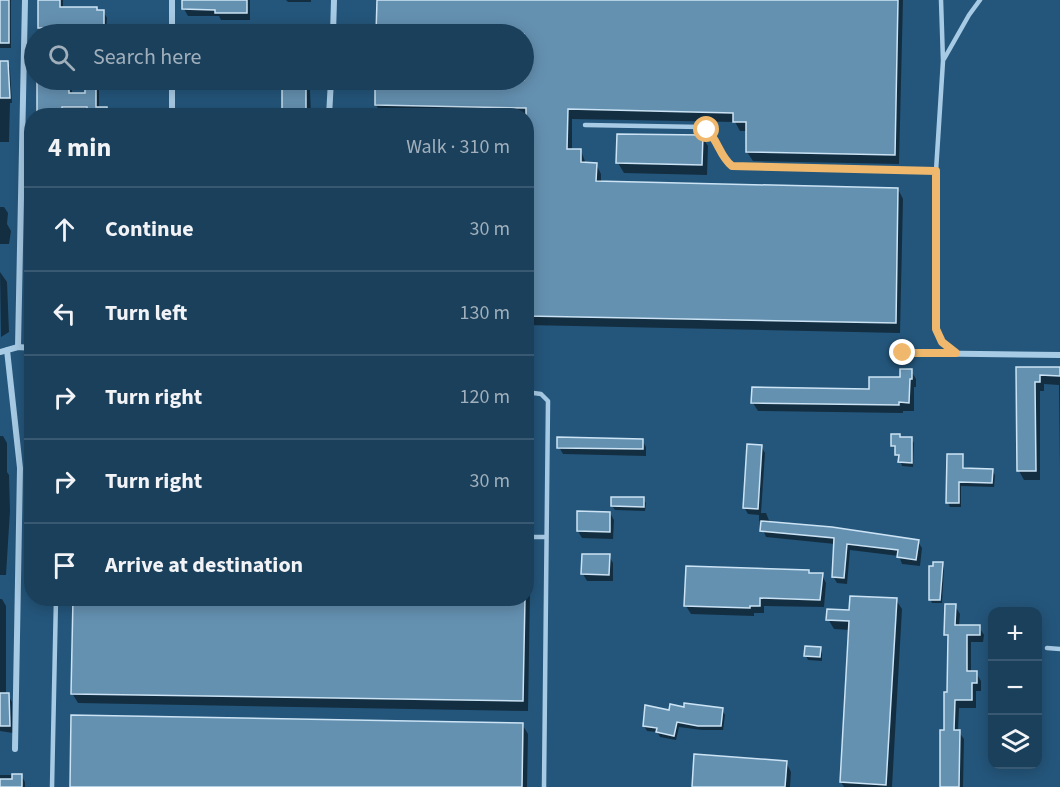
<!DOCTYPE html>
<meta charset="utf-8">
<style>
body{margin:0;font-family:"Source Sans 3",sans-serif;background:#244762;color:#f1f3f6}
.controls{position:absolute;right:18px;bottom:18px;display:grid;overflow:hidden;border-radius:12px;box-shadow:0 3px 15px #0003}
.controls button{width:54px;height:54px;display:grid;place-items:center;padding:0;border:0;border-bottom:2px solid #395972;background:#1b405c;color:#f1f3f6;font:30px sans-serif}
.stop{position:absolute;width:18px;height:18px;margin:-14px;border:4px solid #efb86c;border-radius:50%;background:#fff}
.stop.end{background:#efb86c;border-color:#fff;box-shadow:0 2px 6px #0008}
.list{margin:0;padding:0;list-style:none}
h2{display:flex;justify-content:space-between;align-items:center;height:78px;margin:0;padding:0 24px;font-size:26px}
h2 small{font-size:20px;font-weight:400;color:#a0afbb}
.list li{display:grid;grid-template-columns:39px 1fr auto;gap:18px;align-items:center;box-sizing:border-box;height:84px;padding:0 24px;border-top:2px solid #395972}
.list b{display:block;font-size:22px;white-space:nowrap}
.list em{font-size:20px;font-style:normal;color:#a0afbb}
.icon{flex:none;width:33px;height:33px;fill:none;stroke:currentColor;stroke-width:2;stroke-linecap:round;stroke-linejoin:round}
.map{position:relative;flex:none;width:1060px;height:787px;overflow:hidden}
.search{position:absolute;background:#1b405c;box-shadow:0 3px 15px #0003;left:24px;top:24px;width:510px;height:66px;display:flex;align-items:center;gap:15px;box-sizing:border-box;padding:0 21px;border-radius:33px;color:#a0afbb;font-size:22px}
.panel{position:absolute;background:#1b405c;box-shadow:0 3px 15px #0003;left:24px;top:108px;width:510px;height:498px;border-radius:24px}
.map>svg:first-child{display:block}
.shadow{fill:#0007;fill-rule:evenodd}
.building{fill:#6591b1;stroke:#cbe3f4;stroke-width:1.5}
.lines{fill:none;stroke-linecap:round;stroke-linejoin:round}
.lane{stroke:#a8cbe5;stroke-width:4.5}
.street{stroke:#a8cbe5;stroke-width:6}
.route{stroke:#efb86c;stroke-width:8}
</style>
<div class="map">
<svg width="1060" height="787" viewBox="0 0 1060 787">
<rect width="100%" height="100%" fill="#24567b"/>
<path class="shadow" d="M0,0H11V48H0Z
M40,0H63V8L96,9L98,11H103L107,18L106,31H139L141,34H39Z
M184,0H250V20H221L219,16H188L184,9Z
M286,0H311V2H288Z
M378,0H903L899,164L753,161L747,152L748,131H740L735,122L572,119V151H581L586,164H596L601,174V183L898,189L903,199L900,333L526,325V116L382,115L376,105L377,80H524V34H378Z
M248,31H254L256,34H248Z
M0,62H7L10,68L12,103H10L9,142H0Z
M39,80H99V108H106L107,111H155L157,116H88V113L64,112V116H39ZM72,81H87V95H72Z
M115,80H157V90L119,89Z
M305,83L310,90L311,116H273V111H283Z
M618,135L702,137L708,146L707,175L624,173L618,163Z
M0,207H4L8,213L7,224L11,231L9,244H0Z
M0,272L7,282L9,332L1,337Z
M1018,368L1060,369V471L1059,385L1044,384V391H1040V480H1024L1019,471Z
M911,371L916,379V387H914V411H903V413L758,411L753,403L871,391L902,379Z
M526,409L533,418L531,536H526Z
M0,436H3L7,443V472L9,475L10,511L6,575H0Z
M901,439H911L914,443L913,467L902,466L897,450L892,446Z
M642,440L646,447V456L563,454L559,447Z
M761,446L765,453L761,513H766L770,523L918,542L922,548L920,566L902,564L899,556L850,550L847,584L837,583L833,576L835,544L766,537L759,520V515L748,514L744,507Z
M962,455L964,460V470H992L995,475L994,487L961,486V507H950L948,503Z
M643,499L646,503L645,511L615,510L612,506Z
M579,513H610L614,520L613,539L582,538L578,531Z
M609,556L613,563V581H587L583,574Z
M942,564L944,568L942,603H932L930,599Z
M808,571L810,575H822L826,583L824,607L764,606V613H754V616L691,614L686,606Z
M526,587L530,593L528,711L78,703L72,693L74,598H526Z
M0,599H2L6,606V695H8L12,702L13,733L0,731Z
M896,600L902,609L892,787H844L841,782L850,630L834,629L828,619Z
M955,606L960,614L959,626L979,627L984,635L983,642H971V673H976L981,681V691H976V708H959L958,731L964,739L963,787H941L948,694L949,640L946,635Z
M820,648L822,653V661L808,660L806,656Z
M685,709L722,710L725,715L723,730H702L679,727L676,740L660,737L657,732L647,731L644,726L670,711Z
M522,724L528,734L527,787H71Z
M786,762L791,772L790,787H693Z
M0,771V775H21L25,782V787H0Z"/>
<path class="building" d="M0,0H9V43H0Z
M38,0H60V7H97V10H104V28H38Z
M182,0H247V13H215V10L182,9Z
M377,0H898L895,155L746,152V122H733V113L568,109L567,149H581V162L597,163L596,181L898,188L896,323L526,316V108L375,105V80H524V34H376Z
M0,61H8L10,98H0Z
M37,80H69V93H85V80H96V107H107V116H87V107H62V116H37Z
M282,81H306V116H282Z
M617,134L703,135L702,165L616,163Z
M1016,367H1060V376L1040,375V382H1035L1036,471H1017Z
M900,369H912V379H910L909,403L899,402V405L751,403L752,387L869,389V377H900Z
M891,434H900V437H912V463L898,462L899,455H895V446H891Z
M557,437L643,439V449L557,448Z
M747,444L762,445L758,509L743,508Z
M947,454H963V468L993,469L992,483L959,482V503H946Z
M611,497H644V507L611,506Z
M577,511L610,512V532L577,531Z
M761,521L832,527L919,540L916,560L897,557L898,550L847,544L844,578L832,577L834,538L760,531Z
M582,554H610L609,575L581,574Z
M933,562H943L940,600H929V566H933Z
M686,566L809,570V573H823L820,600L760,598V606H750V608L684,606Z
M850,596L897,598L886,785L840,782L849,621L826,620L827,609L849,610Z
M73,598H525L523,701L71,694Z
M945,604H956L955,625H980V635H967V671H977V683H972V700H955L954,730H960L959,787H940V730H944V692H947L948,635H944Z
M805,646L821,647L820,657L804,656Z
M0,693H9L10,726H0Z
M684,703L723,708L721,726H698L677,722L674,736L656,732L657,728L643,726L645,705L669,710L670,704L684,707Z
M71,715L523,723L522,787H70Z
M694,754L787,761L785,787H692Z
M12,774H22V787H0V779H12Z"/>
<g class="lines">
<path class="lane" d="M941,0L943,61L936,171L935,319C936,335 942,344 956,353
M944,59L969,15L980,0
M585,125L702,127C720,134 717,164 737,167L936,171
M526,392L541,394L548,401L544,787
M526,537H546
M1047,648L1060,649
M52,787L56,598"/>
<path class="street" d="M172,34V0
M333,34L334,0
M172,116V80
M329,116L331,80
M18,347L25,0
M7,350L20,468L15,749
M0,352L18,347L32,348
M902,353L1060,355"/>
</g>
<g class="lines">
<path class="route" d="M707,130C718,140 720,157 732,166L936,171V329L942,342L956,353H903"/>
</g>
</svg>
<div class="controls">
<button>+</button>
<button>−</button>
<button><svg class="icon" aria-label="layers" viewBox="0 0 24 24"><path d="M12 4l9 5-9 5-9-5zM3 14l9 5 9-5"/></svg></button>
</div>
<div class="stop" style="left:707px;top:130px"></div>
<div class="stop end" style="left:903px;top:353px"></div>
<div class="search"><svg class="icon" aria-label="search" viewBox="0 0 24 24"><circle cx="10" cy="10" r="6"/><path d="M15 15l6 6"/></svg>Search here</div>
<section class="panel">
<h2>4 min<small>Walk · 310 m</small></h2>
<ul class="list">
<li><svg class="icon" aria-label="ahead" viewBox="0 0 24 24"><path d="M12 20V5M6 11l6-6 6 6"/></svg><div><b>Continue</b></div><em>30 m</em></li>
<li><svg class="icon" aria-label="left" viewBox="0 0 24 24"><path d="M17 20v-9H6M10 6l-5 5 5 5"/></svg><div><b>Turn left</b></div><em>130 m</em></li>
<li><svg class="icon" aria-label="right" viewBox="0 0 24 24"><path d="M7 20v-9h11M14 6l5 5-5 5"/></svg><div><b>Turn right</b></div><em>120 m</em></li>
<li><svg class="icon" aria-label="right" viewBox="0 0 24 24"><path d="M7 20v-9h11M14 6l5 5-5 5"/></svg><div><b>Turn right</b></div><em>30 m</em></li>
<li><svg class="icon" aria-label="arrive" viewBox="0 0 24 24"><path d="M6 21V4h12l-3 4 3 4H6"/></svg><div><b>Arrive at destination</b></div></li>
</ul>
</section>
</div>
